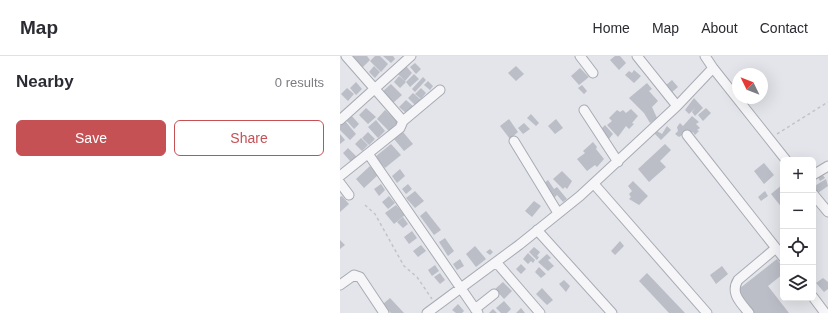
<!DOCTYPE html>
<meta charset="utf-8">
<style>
body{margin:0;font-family:Arial,sans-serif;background:#f2f2f3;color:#2b2b33}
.controls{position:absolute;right:12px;bottom:12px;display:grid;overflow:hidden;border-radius:6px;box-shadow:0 4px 16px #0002}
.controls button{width:36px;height:36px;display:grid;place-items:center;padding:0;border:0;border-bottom:1px solid #e1e1e2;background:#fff;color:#2b2b33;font:20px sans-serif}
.compass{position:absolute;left:392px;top:12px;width:36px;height:36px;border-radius:50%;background:#fff;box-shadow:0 4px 16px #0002;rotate:313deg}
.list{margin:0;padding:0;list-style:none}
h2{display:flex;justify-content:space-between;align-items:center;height:52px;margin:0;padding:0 16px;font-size:17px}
h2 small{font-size:13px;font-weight:400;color:#7c7c81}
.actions{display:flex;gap:8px;padding:12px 16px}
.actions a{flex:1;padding:9px 0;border:1px solid #c65155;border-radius:6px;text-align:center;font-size:14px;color:#c65155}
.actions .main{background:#c65155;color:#fff}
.icon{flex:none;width:22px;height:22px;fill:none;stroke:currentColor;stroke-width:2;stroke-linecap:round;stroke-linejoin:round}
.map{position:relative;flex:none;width:488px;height:257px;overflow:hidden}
header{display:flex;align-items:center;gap:24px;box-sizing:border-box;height:56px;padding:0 20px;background:#fff;border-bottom:1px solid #e1e1e2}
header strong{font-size:19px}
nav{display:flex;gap:22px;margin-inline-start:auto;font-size:14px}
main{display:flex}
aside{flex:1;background:#fff}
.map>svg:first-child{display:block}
.building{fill:#bbbec7}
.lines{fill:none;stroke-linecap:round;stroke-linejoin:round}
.minor-casing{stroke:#a8abb4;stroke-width:11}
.path{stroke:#c1c3c9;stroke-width:1.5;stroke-dasharray:3 3;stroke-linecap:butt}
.minor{stroke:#f6f6f9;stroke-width:9}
</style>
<header>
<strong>Map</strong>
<nav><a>Home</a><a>Map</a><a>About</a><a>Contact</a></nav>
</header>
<main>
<aside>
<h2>Nearby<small>0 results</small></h2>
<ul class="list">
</ul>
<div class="actions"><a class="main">Save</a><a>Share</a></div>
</aside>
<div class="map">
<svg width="488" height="257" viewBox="0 0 488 257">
<rect width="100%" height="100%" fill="#e3e5ea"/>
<path class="building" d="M13,0H27L30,4L22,12L11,1Z
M35,0H40L48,8L41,16L30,5Z
M43,0H53L55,3L51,7Z
M275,0H280L286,7L279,14L270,4Z
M75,7L81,13L76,18L70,11Z
M34,10L40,16L35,22L29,16Z
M66,10L72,17L65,25L58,18Z
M176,10L184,18L176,25L168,17Z
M240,12L249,21L239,29L231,20Z
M294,14L301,20L294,27L285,19L289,15L292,17Z
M74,18L79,23L70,31L66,26Z
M59,20L66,26L60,32L54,26Z
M83,21L86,24L75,36L72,33Z
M332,24L338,31L331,37L325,30Z
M88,25L93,30L90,34L84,29Z
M16,26L22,33L16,39L10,32Z
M307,27L312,33L309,35L318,45L312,51L317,62L310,67L304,57L289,42Z
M51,28L62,39L53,47L42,36Z
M242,29L247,35L244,38L238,32Z
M7,32L14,38L8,45L1,38Z
M81,32L86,37L81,43L75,38Z
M73,37L81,44L75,49L68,42Z
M354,42L363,52L355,60L352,56L355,52L349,58L345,54Z
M66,44L73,50L66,57L59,51Z
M26,52L36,61L28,68L19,59Z
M366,52L371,57L363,65L358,59Z
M291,53L298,60L292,67L294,68L289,73L286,70L278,81L267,69L272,65L269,62L277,54L280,56L283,54L286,57Z
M45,54L58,66L49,75L37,63Z
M191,58L199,67L196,70L187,62Z
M11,59L19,68L14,73L6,64Z
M352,60L359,66L356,68L360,72L357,74L359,75L355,79L353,76L350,79L347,76L339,81L335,78L338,75L337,71L340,67L343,70Z
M169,63L178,76L170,83L160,70Z
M216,63L223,72L215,78L208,70Z
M36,64L45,75L38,82L28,71Z
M5,65L16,78L10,84L0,74V70Z
M184,67L190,73L183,78L178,72Z
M265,69L273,78L268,84L259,75Z
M327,70L331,74L321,84L314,77L317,75L322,78Z
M28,76L35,83L29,89L22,82Z
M63,76L73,88L64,95L54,83Z
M0,78L5,84L0,88Z
M21,82L28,89L22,95L15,88Z
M253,86L257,91L256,93L264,103L257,111L255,109L247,115L237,103L245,97L243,95Z
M51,88L61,99L45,112L35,101Z
M325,88L331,94L320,105L326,111L309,126L298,113Z
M8,92L17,101L11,106L3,97Z
M424,107L434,119L424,128L414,115Z
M30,110L38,119L24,132L16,123Z
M60,113L65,120L57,127L52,120Z
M222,115L232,125L227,133L225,131L223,133L213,123Z
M482,118L485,122L480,125L478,121Z
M486,123L488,130L475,139L473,131Z
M208,124L214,133L217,131L227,143L223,146L217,139L213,143L202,129Z
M293,125L308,140L299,149L289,143L291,141L289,138L292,135L288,130Z
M41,128L45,134L39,140L34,133Z
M68,128L72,133L66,138L62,133Z
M443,128V153L431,138Z
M75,135L84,145L75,152L66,142Z
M425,135L428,140L421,145L418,141Z
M2,140L9,148L0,156V141Z
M49,140L55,147L48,153L42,146Z
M194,145L201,150L192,161L185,155Z
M56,149L65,159L54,168L45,157Z
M86,155L101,174L94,179L80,160Z
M63,161L68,168L63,172L57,166Z
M72,175L77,182L69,188L64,181Z
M105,182L114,195L108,200L99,186Z
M0,184L5,189L0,193Z
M280,185L284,190L275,199L271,195Z
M81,189L86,195L78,201L73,195Z
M135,190L146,203L136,211L126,198Z
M194,191L200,196L197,200L199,201L197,204L189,196Z
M150,193L153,196L150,199L146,196Z
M188,197L195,204L193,207L191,205L188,208L183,203Z
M207,198L211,202L208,204L214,210L208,215L198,206Z
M120,203L124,210L117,214L113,208Z
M437,203L443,211V218L428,230L449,257H411L395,236Z
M181,208L186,213L181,218L176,213Z
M95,209L99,215L92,220L88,214Z
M382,210L388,218L376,228L370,219Z
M199,211L206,218L201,222L195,216Z
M100,217L105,224L100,228L94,221Z
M307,217L345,257H329L299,225Z
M483,222L488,226V233L484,236L476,227Z
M224,224L230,230L226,236L219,228Z
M163,226L172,235L164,243L155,233Z
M202,232L213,244L207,249L196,238Z
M50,242L64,257H51L47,253L45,255L43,248Z
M164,245L171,253L167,257H161L156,252Z
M118,248L124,255L122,257H116L112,254Z
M181,252L185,257H176Z
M153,253L157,257H149Z"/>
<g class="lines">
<defs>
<path id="minor" d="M6,0L63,65
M240,0L253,17
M297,0L337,50
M373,12L446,104
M244,54L278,106
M0,64L71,0
M347,79L443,201
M174,85L218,157
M29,99L138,257
M473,119L488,110
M0,120L60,72L63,65L100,34
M0,127L9,139
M254,128L367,257
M473,138L488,156
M197,174L272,257
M156,206L200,257
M0,229L14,219L20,221L44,257
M473,241L485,257
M135,253L154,238
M87,257L179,189L240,140L337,50L373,12L365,0
M409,257C400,246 390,237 398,224L436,192"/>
</defs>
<use href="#minor" class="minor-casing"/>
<path class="path" d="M437,78L488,46
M25,149L35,158L64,210L77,221L92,243"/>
<use href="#minor" class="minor"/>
</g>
</svg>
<div class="controls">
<button>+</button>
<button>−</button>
<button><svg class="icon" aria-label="locate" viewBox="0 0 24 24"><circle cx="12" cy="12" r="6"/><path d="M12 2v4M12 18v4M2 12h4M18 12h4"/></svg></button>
<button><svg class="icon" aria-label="layers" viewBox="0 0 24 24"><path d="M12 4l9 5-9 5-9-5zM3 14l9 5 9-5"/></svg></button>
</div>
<svg class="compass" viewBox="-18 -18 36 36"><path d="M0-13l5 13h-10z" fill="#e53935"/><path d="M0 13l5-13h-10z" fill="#7c7c81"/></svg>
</div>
</main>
